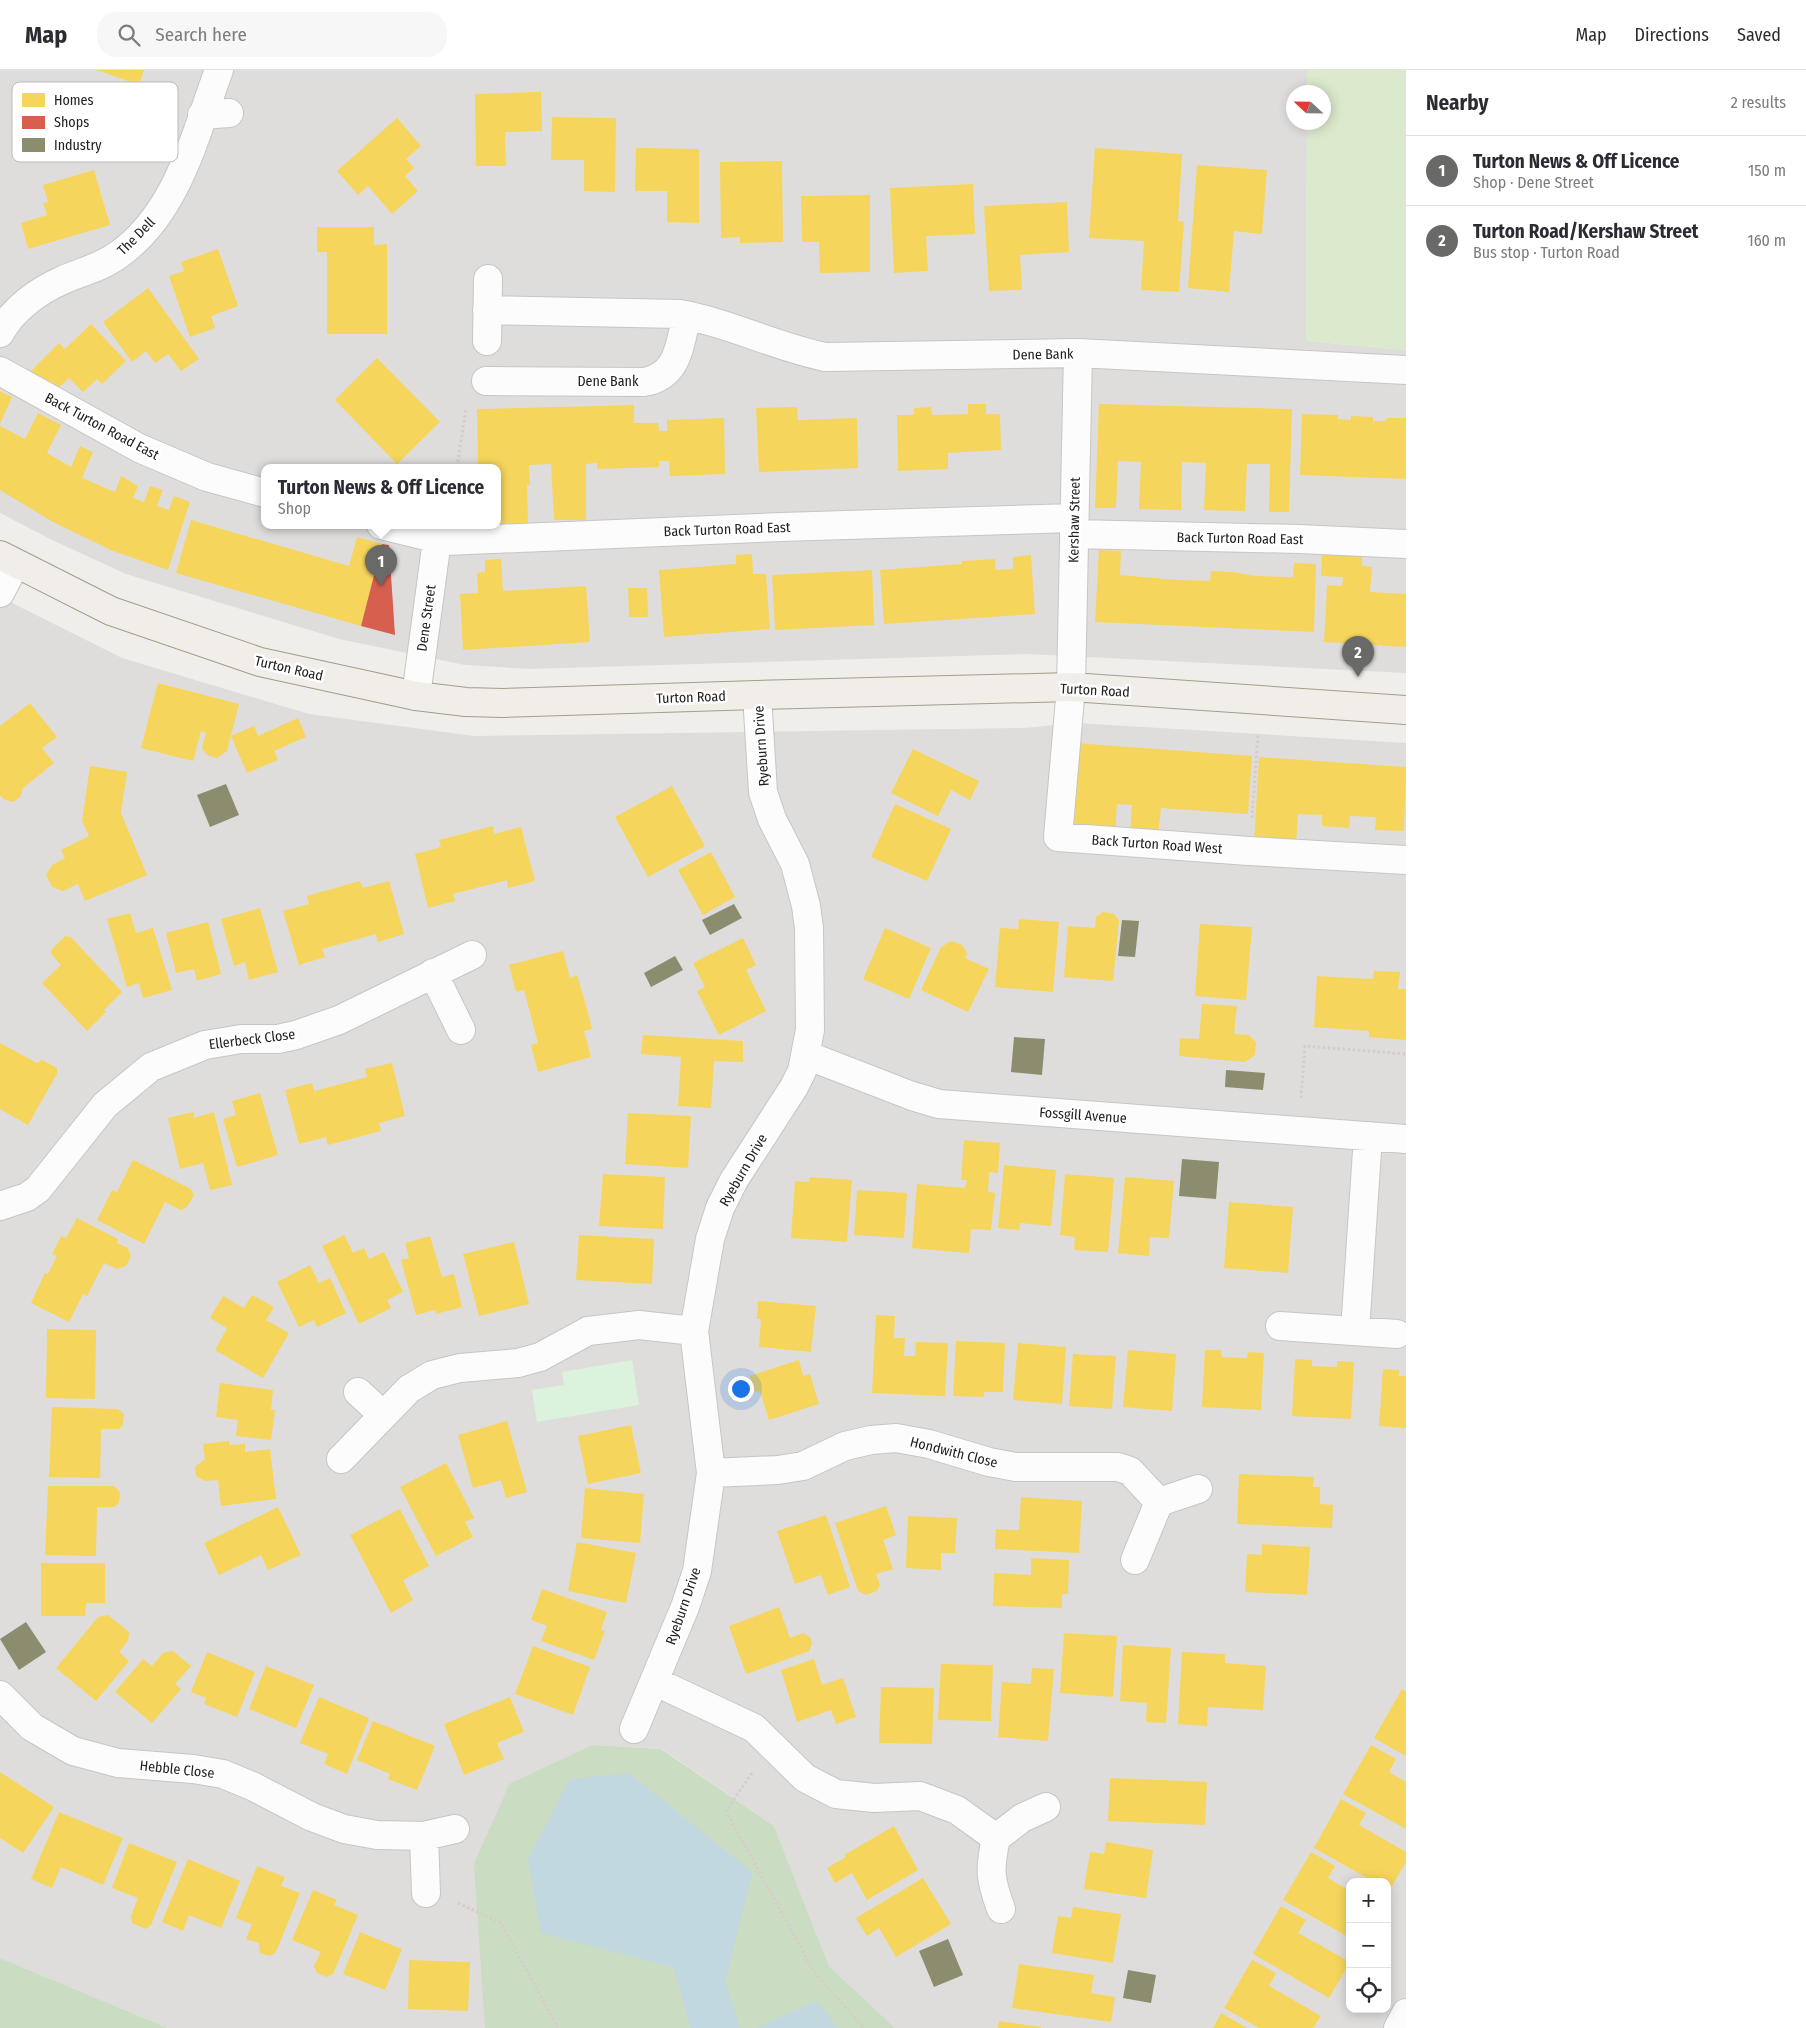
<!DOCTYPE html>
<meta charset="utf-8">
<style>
body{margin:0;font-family:"Fira Sans Condensed",sans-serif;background:#f7f7f7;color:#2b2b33}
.controls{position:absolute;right:15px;bottom:15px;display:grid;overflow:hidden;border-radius:10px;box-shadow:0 2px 12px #0003}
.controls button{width:45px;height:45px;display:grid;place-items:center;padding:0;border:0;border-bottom:1px solid #e1e1e2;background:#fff;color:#2b2b33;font:25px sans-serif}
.compass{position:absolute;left:1286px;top:15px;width:45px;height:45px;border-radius:50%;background:#fff;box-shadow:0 2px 12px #0003;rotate:292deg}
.you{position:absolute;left:740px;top:1318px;width:18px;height:18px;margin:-12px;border:4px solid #fff;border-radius:50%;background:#1a73e8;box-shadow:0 0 0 8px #1a73e833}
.badge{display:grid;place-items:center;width:32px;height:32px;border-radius:50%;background:#696968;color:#fff;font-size:16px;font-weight:700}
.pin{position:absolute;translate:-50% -41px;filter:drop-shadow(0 1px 2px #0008)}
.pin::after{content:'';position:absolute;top:26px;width:18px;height:15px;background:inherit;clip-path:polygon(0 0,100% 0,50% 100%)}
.popup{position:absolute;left:261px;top:394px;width:240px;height:65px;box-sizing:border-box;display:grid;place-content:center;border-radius:10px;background:#fff;filter:drop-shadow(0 1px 4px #0005);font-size:16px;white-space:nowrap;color:#7c7c81}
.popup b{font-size:19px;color:#2b2b33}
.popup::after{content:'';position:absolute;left:50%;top:100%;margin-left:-10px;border:10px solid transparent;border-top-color:#fff}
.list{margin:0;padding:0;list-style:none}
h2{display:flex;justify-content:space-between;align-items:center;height:65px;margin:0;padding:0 20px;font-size:21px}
h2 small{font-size:16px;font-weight:400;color:#7c7c81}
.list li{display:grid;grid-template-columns:32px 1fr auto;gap:15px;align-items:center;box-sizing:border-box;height:70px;padding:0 20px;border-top:1px solid #e1e1e2}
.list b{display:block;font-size:19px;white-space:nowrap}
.list p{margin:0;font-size:16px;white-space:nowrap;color:#7c7c81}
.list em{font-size:16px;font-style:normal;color:#7c7c81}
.icon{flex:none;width:28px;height:28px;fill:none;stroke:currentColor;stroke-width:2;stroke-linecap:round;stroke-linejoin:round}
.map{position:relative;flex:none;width:1406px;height:1958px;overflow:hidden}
header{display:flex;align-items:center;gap:30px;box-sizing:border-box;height:70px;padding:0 25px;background:#fff;border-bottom:1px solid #e1e1e2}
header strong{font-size:24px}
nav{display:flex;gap:28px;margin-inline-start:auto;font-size:18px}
.search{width:350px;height:45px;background:#f7f7f7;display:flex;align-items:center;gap:12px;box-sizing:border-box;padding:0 18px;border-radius:20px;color:#7c7c81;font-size:19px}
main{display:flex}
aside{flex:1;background:#fff}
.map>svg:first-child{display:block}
.residential{fill:#dedddc;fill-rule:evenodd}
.grass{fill:#dbeacc}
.forest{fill:#cadcc2}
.park{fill:#dbf2dc}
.water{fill:#c1d8e0}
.homes{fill:#f6d55c}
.shops{fill:#d6604d}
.industry{fill:#8c8c6e}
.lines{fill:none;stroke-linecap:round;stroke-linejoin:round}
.minor-casing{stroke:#c6c6c4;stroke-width:30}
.major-casing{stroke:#a49d88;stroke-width:30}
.path{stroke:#d7ccc9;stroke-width:3;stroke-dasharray:2.5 2.5;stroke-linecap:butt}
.minor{stroke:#fdfcfc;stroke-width:28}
.major{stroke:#f1ede8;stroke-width:28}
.labels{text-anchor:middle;stroke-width:5;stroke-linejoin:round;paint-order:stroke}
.street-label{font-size:14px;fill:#212121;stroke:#fff}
.key{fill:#fff;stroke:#bcbcbc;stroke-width:1}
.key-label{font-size:14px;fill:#212121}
</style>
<header>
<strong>Map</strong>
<div class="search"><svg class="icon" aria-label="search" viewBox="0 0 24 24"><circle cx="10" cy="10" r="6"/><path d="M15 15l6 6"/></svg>Search here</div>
<nav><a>Map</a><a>Directions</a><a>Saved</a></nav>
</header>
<main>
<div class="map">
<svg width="1406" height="1958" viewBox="0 0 1406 1958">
<rect width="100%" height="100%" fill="#efeeeb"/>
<path class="residential" d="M0,0H1307V22H1294V52L1307,53L1306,271L1406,280V603L1028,584L528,599L465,595L339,569L126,504L52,470L0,443ZM265,397H497V455H265Z
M0,527L122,588L309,644L474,666L1024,658L1077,653L1406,673V1958H895L829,1896L774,1756L662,1679L594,1675L510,1713L485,1958H168L0,1888ZM1350,1812H1387V1939H1350Z"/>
<path class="grass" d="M1307,0H1406V280L1306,271L1307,53L1324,52V22H1307Z"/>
<path class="forest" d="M593,1675L661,1679L774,1756L829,1896L895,1958H485L474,1794L510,1713Z
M0,1888L168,1958H0Z"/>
<path class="park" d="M632,1290L639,1335L537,1352L532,1320L564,1315L562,1302Z"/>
<path class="water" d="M629,1703L752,1802L725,1911L740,1958H691L673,1897L541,1863L528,1788L570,1709Z
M816,1931L838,1958H757Z"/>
<path class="homes" d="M97,0H144L139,15Z
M541,22L542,61L505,62L506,96H476L475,24Z
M119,23L132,74L79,87L70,49L75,48L71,35Z
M552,47L616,48L615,122L584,121V90H551Z
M397,48L421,76L406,89L414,98L405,106L418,121L392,144L368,116L358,125L337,101Z
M636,78L699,79V153L667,152V121H635Z
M1095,78L1182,84L1178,151L1184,152L1179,222L1141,220L1144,171L1089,168Z
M782,91L783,172L740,173V167L721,168L720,92Z
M1197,95L1267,100L1262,164L1234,161L1229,222L1188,218Z
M94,100L110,155L28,179L21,153L47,145L43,133L48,132L43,115Z
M973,114L975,164L926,166L928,201L894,203L890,118Z
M870,125V202L820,203L819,172H802L801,126Z
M1067,132L1069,182L1020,185L1022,220L989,221L984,136Z
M317,157H374V175L387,174V264H327V182H317Z
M218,179L238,236L211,246L215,258L190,267L169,206L184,201L181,192Z
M148,218L199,289L181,301L168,284L155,293L146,281L132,292L103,252Z
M91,254L126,291L102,314L97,309L83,322L69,308L58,318L29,303L59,273L65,279Z
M377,288L440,352L397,394L335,330Z
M0,321L12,327L0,354Z
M968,334H986V344H1000L1001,380L948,383V399L898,401L897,345H914V338L931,337L932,345L968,344Z
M1099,334L1292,339L1289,442H1269L1270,394H1247L1245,441L1204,440L1206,393L1182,392L1181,440L1139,439L1141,392L1118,391L1116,438H1095Z
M634,335V353H658L659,361H667V350L724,348L725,404L670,406L669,391H659V397L597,399V393L586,394V450H554L551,394L529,395L530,415H527L528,453L497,454V397L478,396L477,339Z
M797,337L798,350L857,348L858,398L759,402L756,338Z
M38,343L61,355L47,383L71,397L80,376L93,382L82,408L115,422L121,406L138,416L133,428L144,432L150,416L163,420L157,436L169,440L174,426L190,432L168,500L113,481L53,452L0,420V356L25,369Z
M1302,344L1338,345V349L1351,350V346L1373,347V358L1374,351H1386L1387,348H1406V409L1300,405Z
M191,450L349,496L357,467L382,474L361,556L176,503Z
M1099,480L1121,481L1120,505L1177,510L1210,511L1211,501L1233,502L1256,506L1293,507L1294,493L1316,494L1314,562L1095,552Z
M1322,483L1362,486V496L1372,497L1370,522L1406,524V577L1324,572L1327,515L1342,516L1343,507L1321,506Z
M752,484L753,504H766L770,559L664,567L659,500L736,494V485Z
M1031,485L1035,544L884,554L880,500L962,494V491L995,489L996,500L1013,499V487Z
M501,489L503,521L586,516L590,572L463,580L460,524L478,523L477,503L485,502V490Z
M872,500L874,555L775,560L772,505Z
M628,518H647L648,547H629Z
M158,613L239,634L227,681L217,688L207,685L202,678L206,663L201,661L193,691L141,678Z
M30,633L57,667L42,678L54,693L23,718L20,727L13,732L3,729L0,725V656Z
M298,648L306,667L274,681L278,690L247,703L231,666L254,656L258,666Z
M1075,673L1252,686L1248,744L1161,738L1158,766L1130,764L1132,735L1117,734L1115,763L1068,759Z
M913,679L979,711L970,730L951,720L938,746L891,723Z
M1259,687L1406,697L1404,761L1375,760L1376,747L1350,746L1349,758L1322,756V745L1298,744L1296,775L1254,772Z
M90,696L127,702L121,743L147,805L85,831L78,814L63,821L52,817L46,805L52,795L65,788L61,780L89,766L82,751Z
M672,716L705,776L648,807L615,747Z
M895,734L951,759L927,811L871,787Z
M493,756L494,764L521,757L535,811L508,818L507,810L453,824L455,831L428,838L415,784L441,777L439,770Z
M711,782L735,827L703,845L678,800Z
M360,811L363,818L389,811L404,864L378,872L376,864L322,879L325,887L299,895L283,841L309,834L307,826Z
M260,838L278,902L249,910L245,892L234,896L221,849Z
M1103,842L1114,844L1119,850L1113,911L1064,907L1068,856L1095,858L1096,847Z
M130,843L136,863L153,858L172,920L143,928L139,913L127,917L107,849Z
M1019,849L1059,852L1053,922L995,917L1000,858L1018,859Z
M208,852L221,904L197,911L194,899L176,903L166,863Z
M1200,854L1252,857L1246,930L1195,926Z
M885,858L931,878L909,929L863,909Z
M65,866L71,867L122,922L104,940L106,942L87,961L42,913L61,895L51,884L52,879Z
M743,868L756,895L746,900L766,941L719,965L697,921L705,917L693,893Z
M952,871L962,875L967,883L965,888L989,899L968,942L921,920L941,877Z
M563,881L570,908L577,905L585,932L592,959L584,961L591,987L538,1002L531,975L538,973L524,920L516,922L509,895Z
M1374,901L1400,902L1398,919H1406V970L1369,967V961L1314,957L1317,906L1373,909Z
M1202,934L1237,936L1234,964L1249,965L1256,972L1255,985L1245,992L1179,986L1180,968L1199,969Z
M643,965L743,971V992L714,991L711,1038L678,1036L681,987L641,984Z
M0,973L37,993L42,990L57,998V1004L28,1055L0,1039Z
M392,993L405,1046L379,1053L381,1061L328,1075L326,1067L299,1074L285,1020L312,1013L314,1021L341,1014L367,1007L365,999Z
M260,1023L278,1085L237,1097L223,1049L236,1045L232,1031Z
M193,1042L194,1048L214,1042L232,1115L210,1120L203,1093L180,1099L168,1048Z
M628,1043L691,1046L688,1098L625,1094Z
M964,1070L1000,1073L998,1103L989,1102L988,1122L995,1123L991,1160L971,1159L969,1183L912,1178L917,1114L965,1118L967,1110H961Z
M133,1090L191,1119L194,1125L187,1137L181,1140L165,1132L144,1174L97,1150L112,1120L117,1122Z
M1004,1095L1056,1100L1051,1156L1020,1153L1019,1160L998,1158Z
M603,1104L665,1107L663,1159L599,1156Z
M1065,1104L1114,1108L1108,1182L1074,1180L1075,1167L1060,1165Z
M810,1107L852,1110L847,1172L791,1168L795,1111L809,1112Z
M1125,1107L1174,1111L1169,1168L1150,1167L1149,1186L1118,1183Z
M857,1120L907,1123L904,1168L854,1165Z
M1229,1132L1293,1137L1288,1203L1224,1198Z
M77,1148L118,1169L117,1173L128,1178L131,1187L126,1196L117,1199L104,1193L87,1226L83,1224L69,1252L31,1233L45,1203L48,1204L57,1186L52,1184L61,1166L66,1168Z
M344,1165L353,1183L364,1178L369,1189L384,1182L403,1222L387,1230L391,1238L359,1254L322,1176Z
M579,1165L654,1169L652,1214L576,1210Z
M430,1166L442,1207L454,1204L462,1237L436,1244L435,1240L416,1245L401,1190L409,1188L405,1173Z
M514,1172L529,1234L479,1246L463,1184Z
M310,1195L319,1213L330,1208L346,1243L317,1257L314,1250L299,1257L277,1212Z
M252,1225L274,1237L266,1250L289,1263L263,1308L215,1280L227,1258L210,1248L223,1226L244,1238Z
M758,1231L816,1236L811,1282L759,1277L761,1249H757Z
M876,1245L895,1246L894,1268H905L904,1286H915L916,1272L948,1273L945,1326L872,1323Z
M47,1259L96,1260L95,1329L46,1328Z
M956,1271L1005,1273L1003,1322H984V1327L953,1326Z
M1018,1273L1066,1277L1062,1334L1013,1330Z
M1128,1280L1176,1284L1172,1341L1123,1337Z
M1205,1280H1221L1222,1287L1247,1288L1248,1282L1264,1283L1261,1340L1202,1337Z
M1073,1284L1116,1286L1112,1339L1069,1336Z
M1295,1289L1312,1290V1296L1337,1297V1291L1354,1292L1351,1349L1292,1346Z
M799,1290L803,1306L810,1304L819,1334L769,1350L760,1321L755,1323L750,1306Z
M1383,1299L1399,1300V1306H1406V1358L1379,1356Z
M220,1313L273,1320L271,1340H275L271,1370L236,1366L238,1350L216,1347Z
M52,1337L118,1339L124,1344L123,1354L119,1359H101L100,1408L49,1407Z
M507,1351L527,1422L506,1428L501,1410L473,1418L458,1365Z
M631,1355L641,1403L588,1414L578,1366Z
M229,1371V1375L245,1374V1382L270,1379L276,1429L221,1436L218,1410L205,1411L196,1406L195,1397L205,1389L203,1374Z
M446,1393L474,1448L465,1452L473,1467L436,1486L400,1417Z
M1239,1404L1314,1407L1313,1417H1320V1434L1333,1435L1332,1458L1237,1454Z
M48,1416H114L120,1422L119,1432L115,1437H97L96,1486L45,1485Z
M585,1418L644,1424L640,1473L581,1468Z
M1021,1427L1082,1431L1079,1483L995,1479L996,1459L1019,1460Z
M886,1436L896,1465L883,1470L893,1499L876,1504L880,1515L877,1521L866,1525L858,1521L835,1453Z
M278,1437L301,1485L268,1500L261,1485L219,1505L204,1473Z
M400,1439L429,1496L403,1510L413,1530L391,1543L350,1465Z
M826,1445L850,1517L828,1525L821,1505L795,1514L777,1461Z
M908,1446L957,1448L955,1483H941V1500L906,1498Z
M577,1472L636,1483L626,1533L568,1521Z
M1262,1474L1310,1477L1307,1525L1245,1522L1247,1484L1262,1485Z
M1031,1488L1069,1490L1068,1524H1062V1538L993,1536L994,1503L1031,1505Z
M41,1493H105V1533H86L85,1546H41Z
M542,1519L607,1542L601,1560L605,1561L594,1590L541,1571L547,1556L531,1550Z
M779,1537L790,1568L803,1563L810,1567L812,1573L809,1581L746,1604L729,1556Z
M108,1545L129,1562L128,1571L119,1582L129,1591L96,1631L56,1598L98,1547Z
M1064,1563L1117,1566L1113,1627L1060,1623Z
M1123,1575L1171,1578L1166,1653L1146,1652L1147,1633L1120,1631Z
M533,1576L590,1597L573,1645L515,1624Z
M173,1581L191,1596L175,1614L181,1619L152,1653L115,1622L143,1589L152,1596L163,1583Z
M207,1582L255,1602L237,1647L204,1634L206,1628L191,1622Z
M1182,1582L1225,1584V1593L1266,1596L1263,1640L1208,1637L1207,1656L1178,1654Z
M814,1589L822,1615L843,1608L856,1647L836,1654L831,1640L797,1652L781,1600Z
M941,1594L993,1595L991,1651L938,1650Z
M266,1596L314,1615L296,1658L249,1639Z
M1032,1598L1054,1599L1048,1671L998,1667L1002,1612L1031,1614Z
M881,1617L934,1618L932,1674L879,1673Z
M1402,1619L1406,1622V1686L1374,1668Z
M319,1627L369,1648L347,1704L324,1694L328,1684L300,1673Z
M510,1627L524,1662L497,1673L504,1689L464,1705L444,1654Z
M373,1651L435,1676L417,1720L388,1709L390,1704L357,1690Z
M1371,1675L1396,1689L1389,1702L1406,1712V1759L1343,1724Z
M0,1702L54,1737L23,1783L0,1768Z
M1110,1708L1207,1712L1205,1755L1108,1751Z
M1341,1729L1366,1743L1359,1755L1406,1782V1792L1389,1821L1387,1819V1812H1374L1314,1778Z
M59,1742L123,1768L103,1815L61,1797L52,1818L31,1809Z
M894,1756L918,1800L867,1830L852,1803L835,1813L827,1798L846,1787L844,1785Z
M1106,1772L1153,1780L1146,1828L1084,1819L1090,1782L1104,1784Z
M129,1773L177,1792L151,1855L146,1859L132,1853L131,1846L138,1828L112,1818Z
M1311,1782L1335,1796L1328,1808L1350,1821V1868L1283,1830Z
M188,1789L240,1811L221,1858L189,1845L183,1861L162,1852Z
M257,1796L285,1807L281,1816L300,1823L276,1882L270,1886L260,1883L259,1873L246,1869L252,1854L236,1848Z
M923,1808L951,1854L896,1887L879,1858L867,1866L856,1848Z
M313,1820L337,1830L334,1835L358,1845L333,1904L327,1907L317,1903L314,1896L321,1882L292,1870Z
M1281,1836L1306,1850L1298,1863L1350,1892L1329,1928L1253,1884Z
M1073,1837L1121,1844L1113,1893L1052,1883L1058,1846L1071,1848Z
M360,1862L402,1879L385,1920L343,1904Z
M409,1890L470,1892L468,1941L408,1939Z
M1252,1890L1276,1903L1269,1916L1321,1946L1313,1958H1259L1224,1938Z
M1019,1894L1094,1905L1091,1923L1115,1927L1111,1952L1012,1938Z
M1221,1943L1247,1958H1213Z
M999,1951L1041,1957V1958H998Z"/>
<path class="shops" d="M382,474L389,475L395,565L361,556Z"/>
<path class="industry" d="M226,714L239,745L210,757L197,725Z
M734,834L742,848L710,865L702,850Z
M1122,850L1139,851L1135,887L1118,886Z
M675,886L683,900L651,917L644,903Z
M1014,967L1045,969L1042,1005L1011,1002Z
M1226,1000L1265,1003L1263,1020L1225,1017Z
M1182,1089L1219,1092L1216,1129L1179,1126Z
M26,1552L46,1582L19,1600L0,1569Z
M948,1869L963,1905L934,1917L919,1881Z
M1128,1900L1156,1905L1151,1933L1123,1928Z"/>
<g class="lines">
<defs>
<path id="minor" d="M202,45L229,43
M487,240L680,244C730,253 776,277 825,287L1078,283L1406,300
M0,263C13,239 38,221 63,210C81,202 102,197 118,185C178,143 195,64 219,0
M487,271L488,209
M1078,283L1071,617L1058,767L1249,781L1406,790
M0,301L139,378L207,407L265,423
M486,311L644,312C679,306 679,275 687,246
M381,455L446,471L781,457L1074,448
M1074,464L1299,469L1406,474
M0,523L15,494
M416,626L437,470
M433,903L461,960
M806,985L912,1026L939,1034L1406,1069
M0,1136L27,1127L38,1119L105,1035L151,997L205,975L241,969H278L296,965L339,950L472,885
M1280,1256L1397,1264
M1355,1261L1368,1066
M358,1322L383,1345
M341,1389L409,1319L432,1305L460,1298L518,1293L540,1287L588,1261L639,1255L694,1261
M711,1403L778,1400L803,1396L845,1376L871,1370L896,1368L929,1374L989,1392L1016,1397H1118L1130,1401L1159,1432
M1135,1490L1159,1432L1198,1419
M654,1611L754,1658L805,1708L836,1724L874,1728L920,1726L957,1740L996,1768
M0,1625L32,1657L73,1681L118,1693L193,1699L223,1704L252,1716L312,1747L344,1759L377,1765L424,1766L455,1759
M634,1659L685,1537L697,1501L711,1403L694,1261L710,1169L720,1138L734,1110L794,1017L802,1001L810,960L809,858L806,836L795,794L772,749L763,722L757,625
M424,1766L426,1823
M1001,1839C990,1809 989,1800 996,1768L1022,1748L1046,1737
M1398,1958L1406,1943"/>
<path id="major" d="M0,485L111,541L260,592L416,626L466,632L503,633L757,625L1071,617L1406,640"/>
</defs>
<use href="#minor" class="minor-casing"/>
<use href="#major" class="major-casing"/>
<path class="path" d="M457,397L466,339
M1252,748L1258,665
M1301,1028L1305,976L1406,984
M752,1703L726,1741L814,1902L864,1958
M458,1833L501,1853L558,1958"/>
<use href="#minor" class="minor"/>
<use href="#major" class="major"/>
</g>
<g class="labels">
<g class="street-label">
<text transform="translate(136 166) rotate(-45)" y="5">The Dell</text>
<text transform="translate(1043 284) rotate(-1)" y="5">Dene Bank</text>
<text x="608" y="316">Dene Bank</text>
<text transform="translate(102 356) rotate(28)" y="5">Back Turton Road East</text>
<text transform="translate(1074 450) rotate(-89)" y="5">Kershaw Street</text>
<text transform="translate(727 459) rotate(-2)" y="5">Back Turton Road East</text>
<text transform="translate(1240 468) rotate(1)" y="5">Back Turton Road East</text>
<text transform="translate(426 548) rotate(-82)" y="5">Dene Street</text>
<text transform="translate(289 598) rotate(13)" y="5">Turton Road</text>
<text transform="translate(1095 620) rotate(3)" y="5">Turton Road</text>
<text transform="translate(691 627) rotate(-2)" y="5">Turton Road</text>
<text transform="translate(761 676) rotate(-94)" y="5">Ryeburn Drive</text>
<text transform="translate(1157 774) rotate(4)" y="5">Back Turton Road West</text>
<text transform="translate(252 969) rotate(-7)" y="5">Ellerbeck Close</text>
<text transform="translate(1083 1045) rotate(4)" y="5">Fossgill Avenue</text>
<text transform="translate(743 1100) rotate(-60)" y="5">Ryeburn Drive</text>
<text transform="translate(954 1382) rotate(14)" y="5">Hondwith Close</text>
<text transform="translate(683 1536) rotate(-71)" y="5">Ryeburn Drive</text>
<text transform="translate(177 1699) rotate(6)" y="5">Hebble Close</text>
</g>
</g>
<rect x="12" y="12" width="166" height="80" rx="8" class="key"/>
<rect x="22" y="23" width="23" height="14" fill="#f6d55c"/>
<rect x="22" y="46" width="23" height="13" fill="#d6604d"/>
<rect x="22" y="68" width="23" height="14" fill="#8c8c6e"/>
<g class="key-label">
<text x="54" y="35">Homes</text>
<text x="54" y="57">Shops</text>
<text x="54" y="80">Industry</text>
</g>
</svg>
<div class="controls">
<button>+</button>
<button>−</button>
<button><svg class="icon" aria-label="locate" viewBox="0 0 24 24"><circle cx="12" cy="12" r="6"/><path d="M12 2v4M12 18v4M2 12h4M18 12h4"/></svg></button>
</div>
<svg class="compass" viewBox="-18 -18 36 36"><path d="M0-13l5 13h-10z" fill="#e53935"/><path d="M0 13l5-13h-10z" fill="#7c7c81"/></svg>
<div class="you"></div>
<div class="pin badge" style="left:381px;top:516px">1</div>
<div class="popup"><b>Turton News &amp; Off Licence</b>Shop</div>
<div class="pin badge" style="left:1358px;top:607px">2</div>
</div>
<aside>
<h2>Nearby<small>2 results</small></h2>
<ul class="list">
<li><span class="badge">1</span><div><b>Turton News &amp; Off Licence</b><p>Shop · Dene Street</p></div><em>150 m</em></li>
<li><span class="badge">2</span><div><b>Turton Road/Kershaw Street</b><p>Bus stop · Turton Road</p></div><em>160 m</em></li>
</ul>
</aside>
</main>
